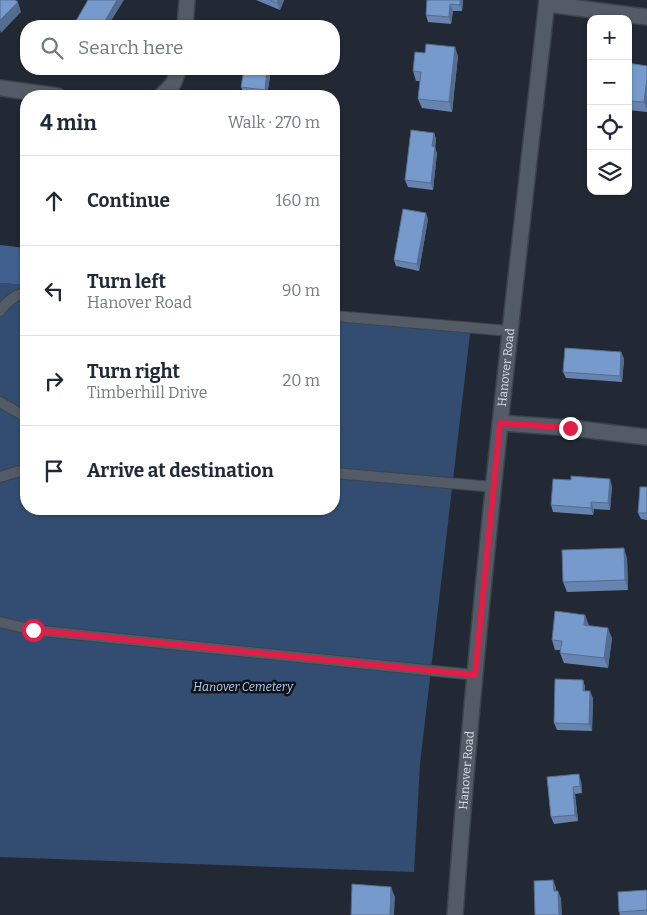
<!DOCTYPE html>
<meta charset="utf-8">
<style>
body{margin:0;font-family:Bitter,serif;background:#f2f2f3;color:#1f2937}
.controls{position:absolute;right:15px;top:15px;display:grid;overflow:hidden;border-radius:10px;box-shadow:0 1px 4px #0004}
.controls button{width:45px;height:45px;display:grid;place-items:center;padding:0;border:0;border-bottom:1px solid #e0e1e3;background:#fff;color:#1f2937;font:25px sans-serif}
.stop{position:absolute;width:15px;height:15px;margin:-11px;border:4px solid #e11d48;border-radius:50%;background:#fff}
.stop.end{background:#e11d48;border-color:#fff;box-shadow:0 1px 5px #0008}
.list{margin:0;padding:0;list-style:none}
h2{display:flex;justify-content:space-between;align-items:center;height:65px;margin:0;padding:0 20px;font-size:21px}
h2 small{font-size:16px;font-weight:400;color:#747a83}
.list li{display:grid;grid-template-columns:32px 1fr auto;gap:15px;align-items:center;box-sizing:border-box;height:90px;padding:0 20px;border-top:1px solid #e0e1e3}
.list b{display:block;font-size:19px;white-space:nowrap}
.list p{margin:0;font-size:16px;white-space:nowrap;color:#747a83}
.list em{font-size:16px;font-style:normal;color:#747a83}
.icon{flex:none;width:28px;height:28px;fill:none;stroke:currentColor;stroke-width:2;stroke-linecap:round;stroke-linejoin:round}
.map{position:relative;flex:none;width:647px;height:915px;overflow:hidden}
.search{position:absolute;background:#fff;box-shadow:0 1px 4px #0004;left:20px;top:20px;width:320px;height:55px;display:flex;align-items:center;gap:12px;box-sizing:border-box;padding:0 18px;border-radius:20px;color:#747a83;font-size:19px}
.panel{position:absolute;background:#fff;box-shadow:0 1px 4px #0004;left:20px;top:90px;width:320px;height:425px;border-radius:20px}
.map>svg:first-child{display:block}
.green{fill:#334d72}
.forest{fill:#406190}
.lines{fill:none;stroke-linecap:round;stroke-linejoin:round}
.service-casing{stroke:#3d434b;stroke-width:12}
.minor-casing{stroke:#3d434b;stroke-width:18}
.tertiary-casing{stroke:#3d434b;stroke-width:18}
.service{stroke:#525b66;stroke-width:10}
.minor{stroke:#525b66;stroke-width:15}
.tertiary{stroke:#525b66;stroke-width:15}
.wall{fill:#6684af}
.shaded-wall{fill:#536c8f}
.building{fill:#779acc;stroke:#536c8f}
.route{stroke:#e11d48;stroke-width:6}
.labels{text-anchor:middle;stroke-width:5;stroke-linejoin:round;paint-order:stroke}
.street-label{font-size:12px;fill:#d9dde4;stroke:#0f1216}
.park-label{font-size:12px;font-style:italic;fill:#b4d2fd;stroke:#0f1216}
</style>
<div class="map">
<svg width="647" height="915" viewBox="0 0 647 915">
<rect width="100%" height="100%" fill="#222934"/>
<path class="green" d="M0,283L26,285V509H334V315L471,325L420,764L414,872L0,857Z"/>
<path class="forest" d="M0,245L26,248V285L0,283Z"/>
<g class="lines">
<defs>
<path id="service" d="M0,311C6,302 16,294 26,293
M334,316L510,331
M0,402L26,417
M334,473L494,487
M0,477L26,469
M0,622L33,630L475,675"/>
<path id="minor" d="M547,4L647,17
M185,26L187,0
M0,88L58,96
M161,96L173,84L179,69
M500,423L571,428L647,437"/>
<g id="tertiary">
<path id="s1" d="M455,915C477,609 513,305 547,0"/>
</g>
</defs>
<use href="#service" class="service-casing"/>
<use href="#minor" class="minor-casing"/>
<use href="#tertiary" class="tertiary-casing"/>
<use href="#service" class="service"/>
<use href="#minor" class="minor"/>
<use href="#tertiary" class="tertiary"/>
</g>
<path class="wall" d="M256,0H284L280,10Z
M427,0H463L462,11H453L451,24L428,22L426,15Z
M458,56L452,112L422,108L418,99L420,81H416L413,71Z
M628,63L647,66V112L628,110Z
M271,69L267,96L244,94L241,87Z
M434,133L436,139L435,148L437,153L433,190L408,187L405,180Z
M428,219L419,271L396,266L394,260Z
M621,352L624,359L622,382L566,378L563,372Z
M612,486L610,510L594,509L593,515L553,512L551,505Z
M647,487V520L641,519L638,513Z
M627,558L628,590L567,592L563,582Z
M585,615L588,626L612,638L608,668L564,663L560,653L561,650H555L552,640Z
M583,680L585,687V691L593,698L592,731L557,730L554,723Z
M547,777L581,781L582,793L575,794L578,821L554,824L551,817Z
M647,890V915H620L619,912Z"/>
<path class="shaded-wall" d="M117,0H124L108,26H102Z
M278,0H284L280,10L277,3Z
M460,0H463L462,11L460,5Z
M18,2L21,12L1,33L0,30V20Z
M450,4L453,11L451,24L449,17Z
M455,47L458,56L452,112L449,102Z
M267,69H271L267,96L265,90Z
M647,79V110L644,102Z
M434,133L436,139L435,148L437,153L433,190L431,183L432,146Z
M426,213L428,219L419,271L417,264Z
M621,352L624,359L622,382L620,376Z
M610,479L612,486L610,510L608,503Z
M591,502L594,509L593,515L591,508Z
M624,548L627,558L628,590L625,580Z
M585,615L589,625L587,635L584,625Z
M608,628L612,638L608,668L604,658Z
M583,680L585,687V697L583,691Z
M590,691L593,698L592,731L589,724Z
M579,774L581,781L582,793L580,786Z
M573,787L575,794L578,821L575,815Z
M553,880L556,887V898L554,891Z
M391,887L395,897L394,915H390Z
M558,891L561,898L562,915H559Z"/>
<path class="building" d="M0,0H15L18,2L0,20Z
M88,0H117L102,26H73Z
M270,0H278L277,3Z
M427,0H460V5L450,4L449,17L426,15Z
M426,44L455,47L449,102L418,99L421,72L413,71L415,52L425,53Z
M628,63L647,66V79L644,102L628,101Z
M244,69H267L265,90L241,87Z
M411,130L434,133L432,146L435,147L431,183L405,180Z
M403,209L426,213L417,264L394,260Z
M565,348L621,352L620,376L563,372Z
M571,476L610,479L608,503L591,502V508L551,505L553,479L571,480Z
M640,487H647V513H638Z
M624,548L625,580L563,582L562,550Z
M555,611L585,615L584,625L608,628L604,658L560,653L562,641L552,640Z
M555,679L583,680V691H590L589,724L554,723Z
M579,774L580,786L573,787L575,815L551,817L547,777Z
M553,880L554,891H558L559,915H535L534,881Z
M352,884L391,887L390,915H351Z
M647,890V910L619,912L618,892Z"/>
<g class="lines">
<path class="route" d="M33,630L475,675L500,423L570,428"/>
</g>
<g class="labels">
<g class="street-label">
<text dy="4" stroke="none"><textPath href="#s1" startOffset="550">Hanover Road</textPath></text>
<text dy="4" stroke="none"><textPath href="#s1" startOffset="145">Hanover Road</textPath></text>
</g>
<g class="park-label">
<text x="243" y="691">Hanover Cemetery</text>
</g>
</g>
</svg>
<div class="controls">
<button>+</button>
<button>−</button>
<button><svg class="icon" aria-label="locate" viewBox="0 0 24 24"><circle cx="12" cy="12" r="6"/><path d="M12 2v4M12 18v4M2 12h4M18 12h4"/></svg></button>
<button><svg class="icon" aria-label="layers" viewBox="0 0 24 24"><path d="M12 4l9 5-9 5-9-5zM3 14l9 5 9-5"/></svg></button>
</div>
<div class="stop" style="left:33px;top:630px"></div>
<div class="stop end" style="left:570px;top:428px"></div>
<div class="search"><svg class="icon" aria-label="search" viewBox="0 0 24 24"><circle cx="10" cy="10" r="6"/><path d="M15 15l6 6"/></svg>Search here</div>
<section class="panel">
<h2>4 min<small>Walk · 270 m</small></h2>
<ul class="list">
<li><svg class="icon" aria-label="ahead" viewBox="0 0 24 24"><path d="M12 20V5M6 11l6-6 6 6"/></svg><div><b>Continue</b></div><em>160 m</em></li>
<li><svg class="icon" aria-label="left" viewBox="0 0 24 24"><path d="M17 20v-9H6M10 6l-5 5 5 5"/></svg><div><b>Turn left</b><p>Hanover Road</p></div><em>90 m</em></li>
<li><svg class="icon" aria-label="right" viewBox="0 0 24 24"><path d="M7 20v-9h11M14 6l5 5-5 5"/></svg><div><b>Turn right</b><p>Timberhill Drive</p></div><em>20 m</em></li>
<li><svg class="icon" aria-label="arrive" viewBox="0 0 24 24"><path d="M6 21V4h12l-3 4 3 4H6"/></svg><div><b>Arrive at destination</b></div></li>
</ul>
</section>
</div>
